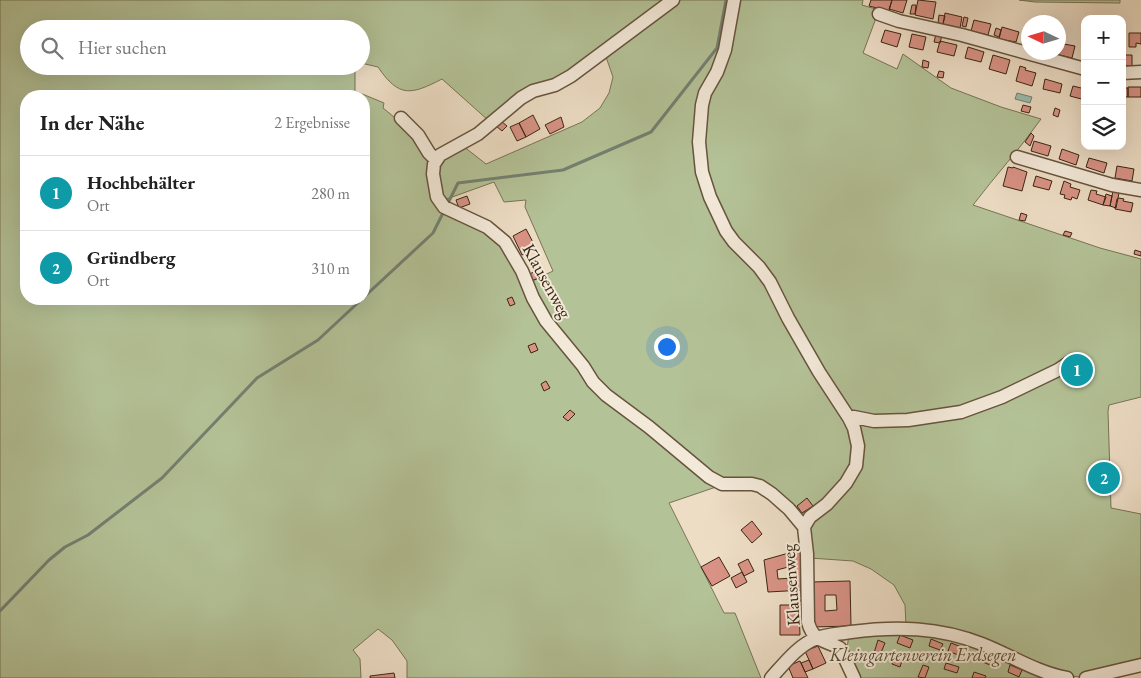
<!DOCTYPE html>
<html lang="de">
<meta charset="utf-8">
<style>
body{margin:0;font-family:"EB Garamond",serif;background:#f6f6f6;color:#222}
.controls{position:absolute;right:15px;top:15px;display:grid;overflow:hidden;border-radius:10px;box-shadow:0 5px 20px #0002}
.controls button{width:45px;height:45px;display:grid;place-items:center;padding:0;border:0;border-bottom:1px solid #e0e0e0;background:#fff;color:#222;font:25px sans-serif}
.compass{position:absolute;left:1021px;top:15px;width:45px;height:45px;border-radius:50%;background:#fff;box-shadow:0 5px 20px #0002;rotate:274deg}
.you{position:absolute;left:666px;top:346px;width:18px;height:18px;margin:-12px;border:4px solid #fff;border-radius:50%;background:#1a73e8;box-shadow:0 0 0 8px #1a73e833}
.badge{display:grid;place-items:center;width:32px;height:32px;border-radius:50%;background:#0f766e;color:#fff;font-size:16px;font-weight:700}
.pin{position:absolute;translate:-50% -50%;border:2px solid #fff;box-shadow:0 1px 5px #0006}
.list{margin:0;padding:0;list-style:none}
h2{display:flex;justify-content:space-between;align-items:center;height:65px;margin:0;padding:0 20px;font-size:21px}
h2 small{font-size:16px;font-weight:400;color:#767676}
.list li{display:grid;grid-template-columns:32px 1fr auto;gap:15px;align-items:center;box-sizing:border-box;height:75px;padding:0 20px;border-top:1px solid #e0e0e0}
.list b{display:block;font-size:19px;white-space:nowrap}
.list p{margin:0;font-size:16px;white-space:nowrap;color:#767676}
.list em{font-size:16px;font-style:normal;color:#767676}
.icon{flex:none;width:28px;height:28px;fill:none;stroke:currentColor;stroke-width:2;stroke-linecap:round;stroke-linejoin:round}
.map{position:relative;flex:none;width:1141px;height:678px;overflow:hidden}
.search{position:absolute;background:#fff;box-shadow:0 5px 20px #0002;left:20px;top:20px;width:350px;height:55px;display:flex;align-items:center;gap:12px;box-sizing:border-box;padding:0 18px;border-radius:28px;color:#767676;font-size:19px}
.panel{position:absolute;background:#fff;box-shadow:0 5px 20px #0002;left:20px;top:90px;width:350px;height:215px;border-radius:20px}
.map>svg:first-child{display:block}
.green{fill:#b4c297;stroke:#777454;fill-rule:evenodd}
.water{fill:#9abcb1;stroke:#748071}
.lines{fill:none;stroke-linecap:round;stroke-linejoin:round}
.stream{stroke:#748071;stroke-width:3}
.building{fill:#d99386;stroke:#3a2611;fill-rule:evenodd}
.minor-casing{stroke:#67543e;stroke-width:15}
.minor{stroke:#f3e9d9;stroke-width:12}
.labels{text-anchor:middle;stroke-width:4;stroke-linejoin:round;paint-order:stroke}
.street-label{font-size:18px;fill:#3a2611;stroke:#f3e9d9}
.park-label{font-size:18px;font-style:italic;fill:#584d32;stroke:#f3e9d9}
</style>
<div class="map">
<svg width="1141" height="678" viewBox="0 0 1141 678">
<rect width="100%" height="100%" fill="#edddc5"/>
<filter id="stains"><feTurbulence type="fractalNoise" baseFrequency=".004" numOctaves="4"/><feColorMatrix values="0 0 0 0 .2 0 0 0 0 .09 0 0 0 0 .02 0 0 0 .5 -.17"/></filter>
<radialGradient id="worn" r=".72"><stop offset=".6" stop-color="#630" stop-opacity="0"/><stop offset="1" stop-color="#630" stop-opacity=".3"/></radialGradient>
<path class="green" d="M0,0H668L572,72L489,121L442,79C411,95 399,98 378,67L361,63V29H29V66H355V91L384,103L383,108L405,126L427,155L433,198L500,240L576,362L719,486L669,503L724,613H735L761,678H407V661L392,640L378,629L353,650L360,659L361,678H0ZM26,96H364V299H26Z
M677,0H732L727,32L702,95L707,198L762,274L848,420L856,452L845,481L803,518L785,500L726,482L605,392L549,322L530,282L553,271L525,207L526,200L504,202L494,182L441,201L437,169L446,155L463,146L486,164L582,122L600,108L609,93L613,77L605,54Z
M737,0H863L862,5L879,10L863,53L897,69L903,54L951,88L1001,107L1041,119C1020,149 995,176 973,205L1100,248L1141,259V397L1109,405L1108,411L1111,508L1141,514V662L1083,677L1066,676L906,626L905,605L894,585L871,569L853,561L810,558L806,529L852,479L857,427L729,230L705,172L703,109Z
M1019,0H1120V3L1035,2Z
M849,635H946L1056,678H858L847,648Z"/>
<path class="water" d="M1017,93L1032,97L1030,103L1015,99Z"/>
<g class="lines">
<path class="stream" d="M447,205L458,183L563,170L651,132L717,48L726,0
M364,297L433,233L444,211
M0,611L49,560L65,547L88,535L162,478L257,378L318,340L362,299"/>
</g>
<path class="building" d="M871,0H892L889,11L869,6Z
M892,0H907L903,13L889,9Z
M918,0L936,2L933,19L915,15Z
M912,5H916L915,14H910Z
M945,13L962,17L960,28L943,24Z
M939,15L945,16L943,24L938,23Z
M964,17L968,18L966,27L962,26Z
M974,20L991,24L988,35L971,31Z
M1002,27L1019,32L1016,42L999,39Z
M996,28L1001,30L999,37L994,35Z
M1026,29H1028L1027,37L1024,36Z
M885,30L901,34L897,47L881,42Z
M1129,33H1141V44L1136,43V47H1129Z
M912,34L926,37L923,50L909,47Z
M936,34L942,35L940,43L934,42Z
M940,41L957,45L954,56L937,52Z
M1058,43L1075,46L1072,58L1055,54V52H1058Z
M968,47L984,52L981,62L965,58Z
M993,55L1010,60L1006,74L989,69Z
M1122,55H1132V66L1122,65Z
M923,60L929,62L928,68L922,67Z
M1020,66L1026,68L1025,70L1036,73L1032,86L1016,81Z
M939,71L944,72L943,78L937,77Z
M1045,79L1062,84L1060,93L1043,89Z
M1073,86L1085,89V100L1070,96Z
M1128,87H1141V97H1128Z
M1123,88H1128V97H1123Z
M1023,105L1031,107L1029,113L1021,111Z
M1055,108L1060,110L1058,117L1053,115Z
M533,115L540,129L526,137L519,123Z
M561,117L564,127L550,134L545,125Z
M501,121L507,126L502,131L496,126Z
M519,123L526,137L517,141L510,127Z
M1031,133L1034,136L1030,146L1025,142Z
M1034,141L1051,146L1048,156L1031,151Z
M1062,149L1079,155L1076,165L1059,159Z
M1089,158L1107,163L1104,173L1086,167Z
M1117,166L1134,169L1132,181L1115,178Z
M1008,167L1013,168V167L1027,172L1022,191L1003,186Z
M1036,176L1052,181L1049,190L1033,186Z
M1064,181L1071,184L1070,187L1080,190L1077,199L1072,197L1071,200L1064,198L1065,195L1060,194Z
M1091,190L1097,191L1096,194L1106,197L1103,205L1088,200Z
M1113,191L1119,193L1116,208L1110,206Z
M1106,194L1112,196L1110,206L1103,205Z
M467,196L470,204L459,208L456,200Z
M1119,198L1124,199L1123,201L1133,203L1131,212L1115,209L1117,199Z
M1021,213L1027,215L1025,221L1019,220Z
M526,229L536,248L522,255L513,236Z
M1065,231L1072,233L1070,237L1063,235Z
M1135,250L1141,252V256L1134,254Z
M534,272L537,279L530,281L527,275Z
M512,297L515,304L510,306L507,299Z
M535,343L538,350L531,353L528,346Z
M1079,362L1084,374L1075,378L1069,367Z
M546,381L550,388L544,391L541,384Z
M570,410L575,414L568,421L563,417Z
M807,498L813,506L802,513L797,506Z
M752,521L762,534L752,543L741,530Z
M803,549L804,590L768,592L764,560ZM792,566V578L778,579L777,570Z
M719,557L730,576L712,586L701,567Z
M748,559L754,571L744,576L738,564Z
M742,572L747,582L736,588L731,578Z
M850,581L851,626L812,627L811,582ZM825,595H836L837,610L825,611Z
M780,605H793V611H799L800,635H780Z
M900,635L913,640L910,648L897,643Z
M931,639L943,644L940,650L929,646Z
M878,640L885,643L880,655L874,653Z
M951,643L964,648L961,656L948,651Z
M818,646L826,663L813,669L805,651Z
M896,652L904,655L900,667L892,664Z
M981,654L992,658L990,665L978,660Z
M809,660L813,669L805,672L801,663Z
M800,661L808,678H793L788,666Z
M946,663L959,667L957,673L944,669Z
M923,665L929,667L925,678L918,677Z
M1010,665L1022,670L1019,677L1008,672Z
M974,672L986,676L985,678H972Z
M394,673L395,678H370V676Z"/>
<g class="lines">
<defs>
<path id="minor" d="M673,0L571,76L555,85L533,91L521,98L478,134L440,155L434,164L433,174L437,197L444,207L487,227L505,242L522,271L533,298L546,321L583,366L593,382L606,395L649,427L709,477L722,484H752L760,486L772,494L789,509L804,527L807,554L808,622C813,642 825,640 840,648L854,678
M734,0L725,50L717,72L705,93L702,105L699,142L702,172L710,197L726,231L734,242L759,267L770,282L788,318L819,372L849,418L854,428L858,446L856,466L846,483L827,504L810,517L804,527
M879,14L899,21L962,35L1085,69
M1122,73L1141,72
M401,118L418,135L429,153L436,160
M1017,157L1112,185L1141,190
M849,418L854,417L874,421L908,420L961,412L1002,397L1058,370L1073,360
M771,678C784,664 798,645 817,638C827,634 840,634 851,632C896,626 939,627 982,644C1010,655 1038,673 1067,678
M1086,678L1141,665"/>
</defs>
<use href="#minor" class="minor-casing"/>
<use href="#minor" class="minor"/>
</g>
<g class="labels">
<g class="street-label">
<text transform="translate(547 281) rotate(61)" y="6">Klausenweg</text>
<text transform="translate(791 585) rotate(-94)" y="6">Klausenweg</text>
</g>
<g class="park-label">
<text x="923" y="661">Kleingartenverein Erdsegen</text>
</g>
</g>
<rect width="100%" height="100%" filter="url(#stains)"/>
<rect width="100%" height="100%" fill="url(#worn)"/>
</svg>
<div class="controls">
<button>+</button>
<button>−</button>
<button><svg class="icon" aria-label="layers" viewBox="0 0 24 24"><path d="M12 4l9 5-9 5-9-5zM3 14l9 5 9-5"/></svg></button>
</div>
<svg class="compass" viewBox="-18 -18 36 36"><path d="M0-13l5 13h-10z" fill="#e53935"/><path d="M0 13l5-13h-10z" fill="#767676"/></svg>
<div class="you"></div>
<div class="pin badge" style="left:1077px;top:370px;background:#0f9aa8">1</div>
<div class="pin badge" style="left:1104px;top:478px;background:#0f9aa8">2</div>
<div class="search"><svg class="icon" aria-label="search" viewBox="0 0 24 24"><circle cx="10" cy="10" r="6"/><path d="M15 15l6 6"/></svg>Hier suchen</div>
<section class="panel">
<h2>In der Nähe<small>2 Ergebnisse</small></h2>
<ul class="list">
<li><span class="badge" style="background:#0f9aa8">1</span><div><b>Hochbehälter</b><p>Ort</p></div><em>280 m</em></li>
<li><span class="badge" style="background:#0f9aa8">2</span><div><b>Gründberg</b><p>Ort</p></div><em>310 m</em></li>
</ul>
</section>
</div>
